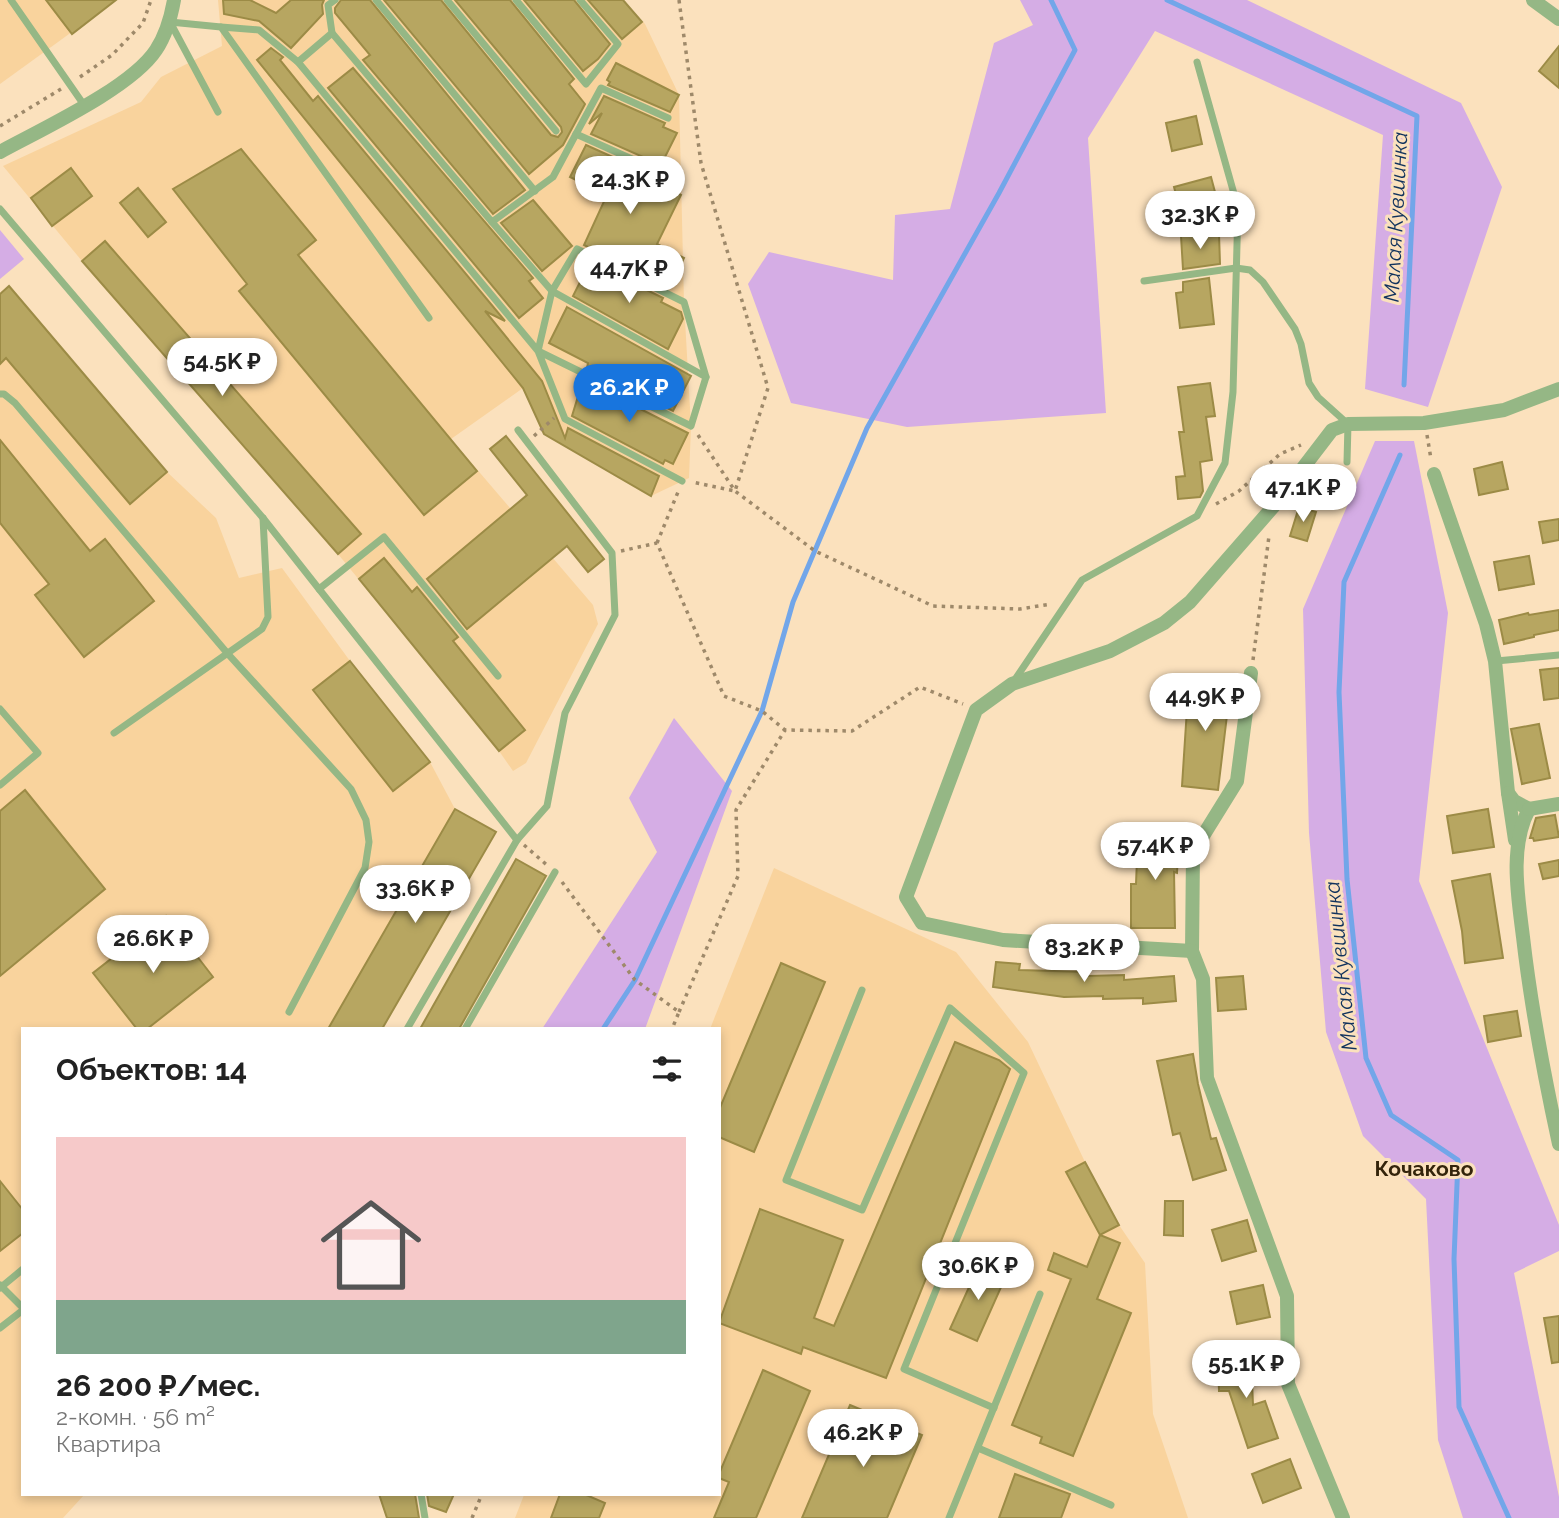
<!DOCTYPE html>
<html lang="ru">
<meta charset="utf-8">
<style>
:root{--surface:#fff;--page:#f6f6f6;--text:#222;--muted:#767676;--accent:#1875de}
body{margin:0;font-family:Raleway,sans-serif;background:var(--page);color:var(--text);height:100vh;display:flex;flex-direction:column;font-size:26px;white-space:nowrap}
*{box-sizing:border-box;margin:0}
p{font-size:23px;color:var(--muted)}
.icon{flex:none;width:38px;height:38px;fill:none;stroke:currentColor;stroke-width:2;stroke-linecap:round;stroke-linejoin:round}
.map{position:relative;flex:1;overflow:hidden}
.drawer{position:absolute;left:21px;top:1027px;width:700px;height:469px;display:flex;flex-direction:column;background:var(--surface);border-radius:0px;box-shadow:0 4px 10px #0003}
.drawer>*{flex:none}
.price{position:absolute;translate:-50% -60px;padding:0 16px;border-radius:24px;background:#fff;color:#222;font-size:23px;line-height:46px;filter:drop-shadow(0 2px 4px #0008)}
.price::after{content:'';position:absolute;left:50%;top:42px;width:21px;height:16px;margin-left:-10px;background:inherit;clip-path:polygon(0 0,100% 0,50% 100%)}
.price.current{background:var(--accent);color:#fff}
ul{padding:0;list-style:none}
li{display:grid;align-content:center;gap:14px;height:371px;padding:0 35px}
li span{display:grid;place-items:center;height:217px;border-radius:0px;color:#555}
li>.icon{margin-inline-start:auto}
span .icon{width:126px;height:126px;fill:#fffc;stroke-width:1}
li b{font-size:30px}
h2{display:flex;justify-content:space-between;align-items:center;height:84px;padding:0 35px;font-size:30px}
.map>svg:first-child{display:block}
</style>
<div class="map">
<svg width="1559" height="1518" viewBox="0 0 1559 1518">
<rect width="100%" height="100%" fill="#fbe1bd"/>
<g fill="#f9d39d">
<path d="M0,0H116L0,84Z"/>
<path d="M218,0H623L645,24L679,95L684,302L691,426L689,478L651,496L544,434L523,388L451,439L593,605L598,624L526,763L513,771L499,751L338,554L82,261L3,166L141,102L161,77L222,46Z"/>
<path d="M9,286L167,472L216,518L239,578L282,568L350,661L430,762L455,809L496,832L382,1029H23V1494L84,1495L63,1518H0V294Z"/>
<path d="M774,868L956,952L1028,1042L1085,1162L1119,1225L1145,1263L1153,1414L1188,1518H515L524,1495L719,1494V1029H710Z"/>
</g>
<g fill="#d5ade5">
<path d="M1020,0H1247L1461,103L1502,187L1428,407L1365,389L1383,135L1155,31L1088,138L1106,413L907,427L791,403L748,284L769,252L893,280L895,215L950,209L994,43L1033,25Z"/>
<path d="M0,230L24,259L0,279Z"/>
<path d="M1375,441H1414L1448,613L1419,881L1559,1225V1251L1514,1273L1559,1497V1518H1463L1438,1440L1426,1199L1363,1136L1326,1032L1309,833L1303,609Z"/>
<path d="M674,718L732,791L645,1029H542L657,852L629,798Z"/>
</g>
<g fill="none" stroke-linecap="round" stroke-linejoin="round">
<g stroke="#72a6e9" stroke-width="5">
<path d="M1167,0L1417,116L1404,385"/>
<path d="M1400,455L1344,582L1339,692L1347,879L1366,1058L1391,1115L1458,1160L1454,1259L1459,1407L1509,1518"/>
<path d="M603,1029L635,980L762,711L793,602L867,428L999,193L1075,50L1051,0"/>
</g>
</g>
<g fill="#b7a661" stroke="#9c8b46" stroke-width="2">
<path d="M46,0H116L72,34Z"/>
<path d="M223,0H250L276,13L291,0H324L322,5L323,14L291,48L259,21L224,14Z"/>
<path d="M341,0H370L525,190L493,214L363,60L370,55L335,13V8Z"/>
<path d="M384,0H441L551,135L558,137L562,132L561,127L455,0H510L574,79L569,84L585,104L563,145L529,174Z"/>
<path d="M524,0H574L610,44L598,59L583,71Z"/>
<path d="M588,0H623L642,22L622,39Z"/>
<path d="M1559,46V88L1539,71Z"/>
<path d="M271,48L283,57L280,60L313,101L318,96L505,321L485,311L542,381L565,438L568,428L659,476L651,496L544,434L523,388L257,60Z"/>
<path d="M616,63L679,95L670,112L608,85L610,82L607,80Z"/>
<path d="M353,68L533,278L529,281L543,298L519,318L328,88Z"/>
<path d="M604,96L665,123L663,127L677,133L661,165L591,134L602,113L589,124Z"/>
<path d="M1196,116L1202,144L1172,151L1166,123Z"/>
<path d="M586,145L655,176L653,181L681,195L657,244L684,258L669,288L584,245L607,195L570,177Z"/>
<path d="M241,149L316,240L298,255L477,471L424,515L239,291L247,284L173,189Z"/>
<path d="M71,168L92,196L52,226L31,198Z"/>
<path d="M1211,177L1219,207L1182,217L1174,187Z"/>
<path d="M138,188L166,222L148,237L120,203Z"/>
<path d="M533,200L572,246L542,271L501,223Z"/>
<path d="M1219,234L1220,264L1183,269L1181,236Z"/>
<path d="M105,241L361,534L338,554L82,261Z"/>
<path d="M590,262L663,298L661,302L681,312L683,319L668,349L573,296Z"/>
<path d="M1209,278L1214,324L1180,328L1176,293L1183,292V282Z"/>
<path d="M9,286L167,472L130,504L6,358L0,364V294Z"/>
<path d="M567,307L691,376L673,411L587,368L588,363L549,343Z"/>
<path d="M583,380L688,433L673,464L665,460L663,464L572,416Z"/>
<path d="M1210,383L1215,416L1206,417L1212,460L1200,462L1203,491L1200,497L1178,499L1176,477L1185,476L1179,432H1184L1178,387Z"/>
<path d="M506,436L604,559L588,572L567,546L467,629L427,579L527,495L490,449Z"/>
<path d="M0,440L90,551L105,539L154,601L84,657L35,595L49,584L0,523Z"/>
<path d="M1502,462L1508,489L1479,495L1474,469Z"/>
<path d="M1314,473H1337V494L1314,495Z"/>
<path d="M1299,507L1316,512L1307,541L1290,536Z"/>
<path d="M1559,519V540L1543,543L1539,522Z"/>
<path d="M1529,556L1534,584L1499,590L1494,562Z"/>
<path d="M384,558L412,592L417,587L458,637L453,641L525,730L499,751L359,579Z"/>
<path d="M1559,610V630L1534,635V637L1504,644L1499,620L1528,613L1529,615Z"/>
<path d="M350,661L430,762L393,791L313,690Z"/>
<path d="M1559,668V698L1544,700L1540,670Z"/>
<path d="M1189,678L1231,682L1218,790L1182,786Z"/>
<path d="M1539,724L1550,778L1522,784L1511,729Z"/>
<path d="M25,790L105,889L0,976V811Z"/>
<path d="M455,809L496,832L382,1029H328Z"/>
<path d="M1488,809L1494,847L1453,853L1447,816Z"/>
<path d="M1555,815L1559,837L1534,841L1533,838H1530L1536,818Z"/>
<path d="M1138,833L1179,835L1177,873L1174,872L1175,928H1131V884H1136Z"/>
<path d="M516,859L546,876L459,1029H420Z"/>
<path d="M1559,860V876L1543,879L1539,864Z"/>
<path d="M1490,874L1503,958L1465,963L1462,931L1452,881Z"/>
<path d="M166,916L213,977L147,1029H137L93,973Z"/>
<path d="M996,962L1020,964L1019,970L1087,972V976L1124,975V980L1174,976L1176,1001L1143,1004V998L1103,999V996L1064,997L993,987Z"/>
<path d="M781,963L825,982L754,1152L719,1137V1110Z"/>
<path d="M1243,976L1246,1009L1218,1011L1216,978Z"/>
<path d="M1517,1011L1521,1036L1488,1042L1484,1016Z"/>
<path d="M955,1042L999,1060L1010,1069L886,1378L803,1347L801,1354L719,1323L760,1209L843,1240L814,1318L834,1326Z"/>
<path d="M1193,1054L1198,1084L1211,1139L1216,1138L1226,1170L1193,1180L1180,1133L1173,1135L1157,1061Z"/>
<path d="M1085,1162L1119,1225L1100,1235L1066,1172Z"/>
<path d="M0,1181L23,1210V1233L0,1251Z"/>
<path d="M1165,1201H1183V1236L1164,1235Z"/>
<path d="M1247,1220L1256,1251L1222,1261L1212,1230Z"/>
<path d="M1100,1235L1120,1243L1097,1299L1131,1313L1073,1456L1040,1443L1042,1437L1012,1425L1071,1279L1048,1270L1054,1253L1087,1267Z"/>
<path d="M980,1263L1006,1276L977,1341L950,1329Z"/>
<path d="M1263,1285L1270,1317L1237,1324L1230,1292Z"/>
<path d="M1559,1316V1362L1552,1363L1544,1318Z"/>
<path d="M1251,1357L1253,1405L1265,1401L1278,1438L1248,1448L1229,1391H1219L1218,1358Z"/>
<path d="M763,1370L810,1391L756,1518H714L729,1482L719,1478V1474Z"/>
<path d="M850,1405L922,1435L887,1518H802Z"/>
<path d="M1290,1459L1301,1488L1263,1503L1252,1474Z"/>
<path d="M1015,1474L1070,1494L1061,1518H999Z"/>
<path d="M379,1494H415L419,1518H387Z"/>
<path d="M427,1494H454L446,1512L429,1506Z"/>
<path d="M560,1494H584L605,1503L599,1518H551Z"/>
</g>
<g fill="none" stroke-linecap="round" stroke-linejoin="round">
<g stroke="#9e896a" stroke-width="3.5" stroke-dasharray="3.5 5" stroke-linecap="butt">
<path d="M679,0L701,163L768,388L735,491L692,482"/>
<path d="M80,77L112,55L143,23L151,0"/>
<path d="M0,126L61,89"/>
<path d="M698,435L735,491L815,551L933,606L1020,609L1051,604"/>
<path d="M1427,435L1431,459"/>
<path d="M534,436L554,418"/>
<path d="M1216,504L1239,491L1280,454L1301,445"/>
<path d="M657,543L678,492"/>
<path d="M621,551L657,543L724,696L762,711L785,730"/>
<path d="M1253,660L1269,536"/>
<path d="M524,845L548,866"/>
<path d="M562,882L635,980L679,1012L672,1029"/>
<path d="M679,1012L738,876L736,810L785,730L852,731L920,687L963,704"/>
<path d="M472,1518L482,1494"/>
</g>
<g stroke="#95b785" stroke-width="7">
<path d="M11,0L84,105"/>
<path d="M376,0L535,191"/>
<path d="M447,0L556,131"/>
<path d="M516,0L586,84L618,44L580,0"/>
<path d="M221,27L259,30L298,62L538,351L691,426L706,377L552,291L538,351L565,419L682,481"/>
<path d="M332,33L492,222L553,177L576,134L672,177"/>
<path d="M298,62L332,33L328,5L335,0"/>
<path d="M218,112L170,22L221,27L429,318"/>
<path d="M576,134L601,88L668,118"/>
<path d="M0,209L263,518L517,840"/>
<path d="M492,222L552,291L577,249L684,302L706,377"/>
<path d="M1144,281L1236,268L1250,270L1263,282L1295,329L1301,344L1309,383L1318,397L1348,424L1347,462"/>
<path d="M0,394H4L15,403L228,654L351,789L366,820L369,842L365,868L289,1012"/>
<path d="M319,589L384,537L498,676"/>
<path d="M1496,661L1559,655"/>
<path d="M1014,681L1082,580L1197,516L1225,463L1233,392L1238,208L1197,62"/>
<path d="M0,709L38,753L0,785"/>
<path d="M114,733L262,629L268,617L263,518"/>
<path d="M862,990L786,1180L862,1210L950,1008L1024,1073L904,1369L994,1408"/>
<path d="M407,1029L517,840L547,806L565,713L615,615L612,553L518,430"/>
<path d="M465,1029L555,872"/>
<path d="M0,1285L23,1308"/>
<path d="M0,1288L23,1269"/>
<path d="M0,1328L23,1310"/>
<path d="M978,1448L1111,1505"/>
<path d="M421,1494L425,1518"/>
<path d="M949,1518L1040,1294"/>
</g>
<g stroke="#95b785" stroke-width="14">
<path d="M1533,0L1559,19"/>
<path d="M0,152C42,129 131,88 156,50C166,35 171,17 174,0"/>
<path d="M1434,474L1486,624L1495,661L1508,793L1514,801L1529,809"/>
<path d="M1251,673L1237,781L1193,852L1192,951L1203,979L1207,1078L1287,1296L1288,1384L1343,1518"/>
<path d="M1508,793L1515,840"/>
<path d="M1529,809C1509,847 1518,896 1523,937C1531,1007 1544,1075 1559,1144"/>
<path d="M1529,809L1559,804"/>
<path d="M1192,951L1003,940L922,923L906,897L976,710L1012,684L1110,651L1164,623L1190,602L1273,507L1332,430L1348,424L1424,423L1504,410L1559,389"/>
</g>
</g>
<g text-anchor="middle" stroke-width="6" stroke-linejoin="round" paint-order="stroke">
<g font-size="21" font-style="italic" fill="#10325d" stroke="#fbe1bd">
<text transform="translate(1396 217) rotate(-87)" y="7">Малая Кувшинка</text>
<text transform="translate(1341 966) rotate(-96)" y="7">Малая Кувшинка</text>
</g>
<g font-size="21" font-weight="bold" fill="#34240b" stroke="#fbe1bd">
<text x="1424" y="1176">Кочаково</text>
</g>
</g>
</svg>
<b class="price" style="left:630px;top:216px">24.3K ₽</b>
<b class="price" style="left:1200px;top:251px">32.3K ₽</b>
<b class="price" style="left:629px;top:305px">44.7K ₽</b>
<b class="price" style="left:222px;top:398px">54.5K ₽</b>
<b class="price current" style="left:629px;top:424px">26.2K ₽</b>
<b class="price" style="left:1303px;top:524px">47.1K ₽</b>
<b class="price" style="left:1205px;top:733px">44.9K ₽</b>
<b class="price" style="left:1155px;top:882px">57.4K ₽</b>
<b class="price" style="left:415px;top:925px">33.6K ₽</b>
<b class="price" style="left:153px;top:975px">26.6K ₽</b>
<b class="price" style="left:1084px;top:984px">83.2K ₽</b>
<b class="price" style="left:978px;top:1302px">30.6K ₽</b>
<b class="price" style="left:1246px;top:1400px">55.1K ₽</b>
<b class="price" style="left:863px;top:1469px">46.2K ₽</b>
<section class="drawer">
<h2>Объектов: 14<svg class="icon" aria-label="filters" viewBox="0 0 24 24"><path d="M4 7h16M4 17h16"/><circle cx="9" cy="7" r="2"/><circle cx="15" cy="17" r="2"/></svg></h2>
<ul>
<li><span style="background:linear-gradient(#f6c9c9 75%,#7fa58c 0)"><svg class="icon" aria-label="home" viewBox="0 0 24 24"><path d="M3 11l9-7 9 7M6 9v11h12V9"/></svg></span><div><b>26 200 ₽/мес.</b><p>2-комн. · 56 m²</p><p>Квартира</p></div></li>
</ul>
</section>
</div>
